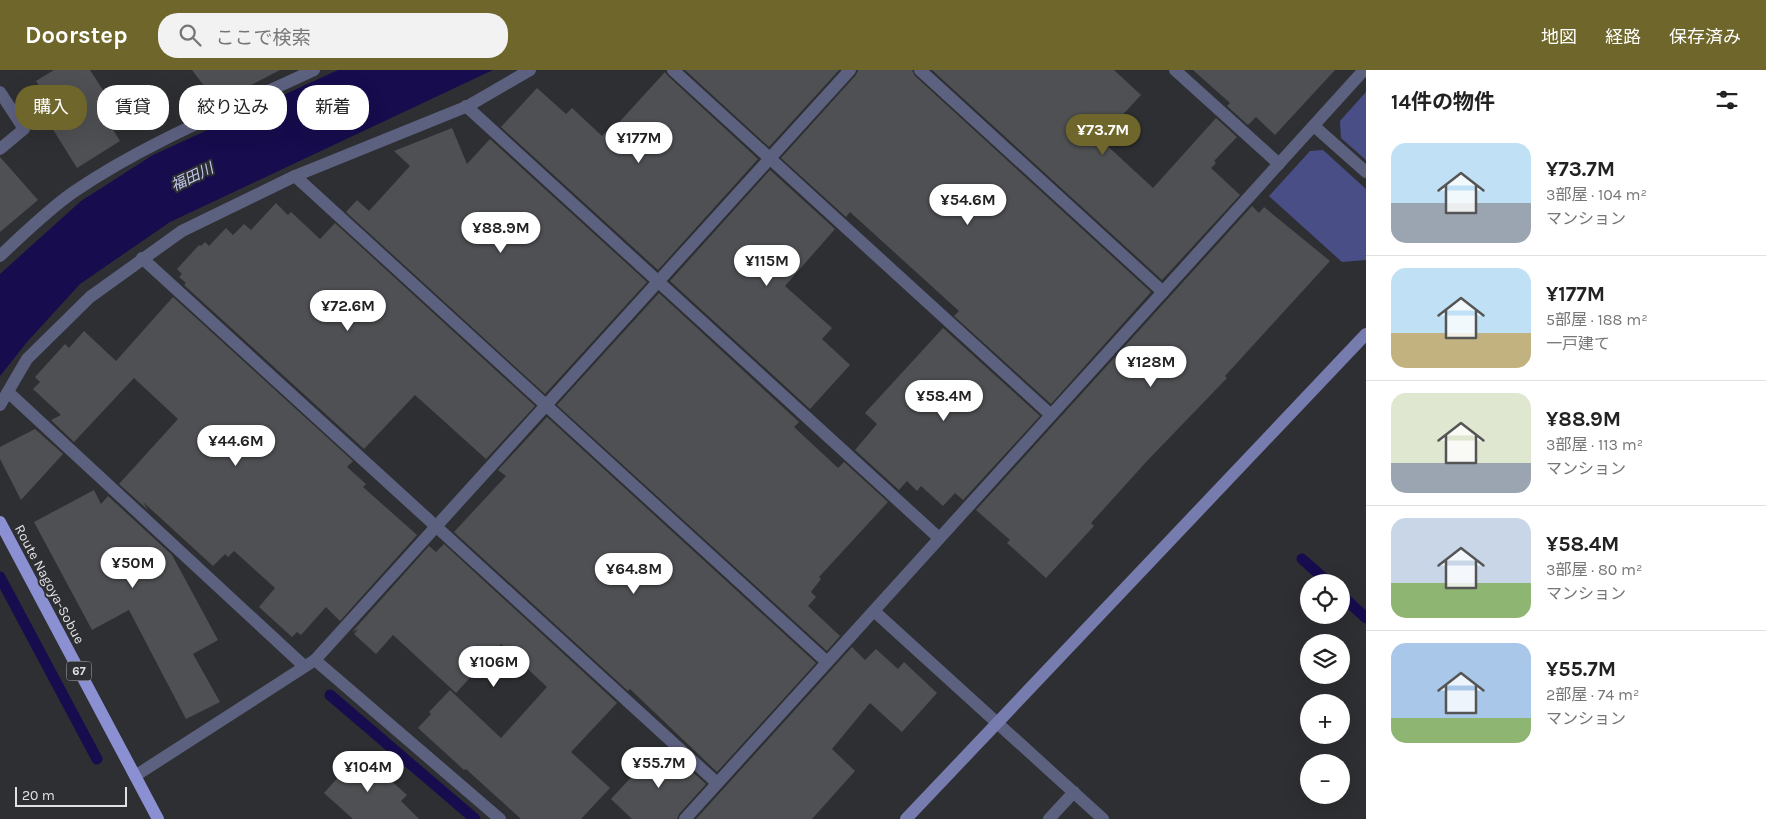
<!DOCTYPE html>
<html lang="ja">
<meta charset="utf-8">
<style>
:root{--surface:#fff;--page:#f2f2f2;--text:#222;--muted:#767676;--line:#e0e0e0;--accent:#6f662b}
body{margin:0;font-family:Karla,"Noto Sans JP",sans-serif;background:var(--page);color:var(--text);height:100vh;display:flex;flex-direction:column;font-size:19px;white-space:nowrap}
*{box-sizing:border-box;margin:0}
p{font-size:16px;color:var(--muted)}
.icon{flex:none;width:28px;height:28px;fill:none;stroke:currentColor;stroke-width:2;stroke-linecap:round;stroke-linejoin:round}
.map{position:relative;flex:1;overflow:hidden}
.panel{display:flex;flex-direction:column;background:var(--surface);width:400px}
.panel>*{flex:none}
.top-card{position:absolute;left:15px;top:15px;width:475px;height:45px;display:flex;gap:10px}
.fabs{position:absolute;left:1300px;top:504px;display:grid;gap:10px}
.fabs a{display:grid;place-items:center;width:50px;height:50px;border-radius:50%;background:var(--surface);box-shadow:0 5px 20px #0002;font-size:25px}
.scale{position:absolute;left:15px;bottom:12px;width:112px;box-sizing:border-box;padding-left:5px;border:2px solid #e1e1e4;border-top:0;font-size:14px;line-height:18px;white-space:nowrap;color:#e1e1e4;-webkit-text-stroke:4px #2e2f32;paint-order:stroke}
.price{position:absolute;translate:-50% -42px;padding:0 11px;border-radius:18px;background:#fff;color:#222;font-size:16px;line-height:32px;filter:drop-shadow(0 1px 2px #0008)}
.price::after{content:'';position:absolute;left:50%;top:30px;width:15px;height:11px;margin-left:-8px;background:inherit;clip-path:polygon(0 0,100% 0,50% 100%)}
.price.current{background:var(--accent);color:#fff}
ul{padding:0;list-style:none}
li{display:flex;align-items:center;gap:15px;height:125px;padding:0 25px}
li+li{border-top:1px solid var(--line)}
li span{display:grid;place-items:center;flex:none;width:140px;height:100px;border-radius:15px;color:#555}
li>.icon{margin-inline-start:auto}
span .icon{width:60px;height:60px;fill:#fffc;stroke-width:1}
li b{font-size:21px}
h2{display:flex;justify-content:space-between;align-items:center;height:60px;padding:0 25px;font-size:21px}
.chip{padding:0 18px;border-radius:20px;background:var(--surface);box-shadow:0 5px 20px #0002;font-size:18px;line-height:45px}
.chip.current{background:var(--accent);color:#fff}
header{display:flex;align-items:center;gap:30px;box-sizing:border-box;height:70px;padding:0 25px;background:var(--accent);color:#fff}
header strong{font-size:24px}
nav{display:flex;gap:28px;margin-inline-start:auto;font-size:18px}
.search{width:350px;height:45px;background:var(--page);display:flex;align-items:center;gap:12px;box-sizing:border-box;padding:0 18px;border-radius:20px;color:var(--muted);font-size:19px}
main{display:flex;flex:1;min-height:0}
.map>svg:first-child{display:block}
</style>
<header>
<strong>Doorstep</strong>
<div class="search"><svg class="icon" aria-label="search" viewBox="0 0 24 24"><circle cx="10" cy="10" r="6"/><path d="M15 15l6 6"/></svg>ここで検索</div>
<nav><a>地図</a><a>経路</a><a>保存済み</a></nav>
</header>
<main>
<div class="map">
<svg width="1366" height="749" viewBox="0 0 1366 749">
<rect width="100%" height="100%" fill="#2e2f32"/>
<g fill="#4a4e87">
<path d="M1366,22V90L1341,68L1340,51Z"/>
<path d="M1323,80L1366,119V190L1342,192L1269,126L1310,81Z"/>
</g>
<path fill="#160c4e" d="M338,0H493L170,152L80,214L27,272L0,306V204L81,131L153,85Z"/>
<g fill="none" stroke-linecap="round" stroke-linejoin="round">
<g stroke="#160c4e" stroke-width="11">
<path d="M1302,489L1328,512"/>
<path d="M0,507L97,689"/>
<path d="M1341,525L1366,548"/>
<path d="M330,625L475,749"/>
</g>
</g>
<g fill="#4f5053">
<path d="M54,0H90L121,48L110,55L120,71L77,98L52,58L62,52L36,11Z"/>
<path d="M192,0H280L217,33Z"/>
<path d="M685,0H839L769,77Z"/>
<path d="M858,0H912L915,6L1151,222L1051,334L954,246L959,241L850,142L846,147L781,88L856,5Z"/>
<path d="M932,0H1114L1141,25L1100,69L1153,118L1216,48L1237,67L1214,91L1216,93L1211,98L1240,125L1162,210Z"/>
<path d="M1193,0H1335L1275,65L1256,47L1248,55L1227,36L1230,33Z"/>
<path d="M665,2L668,6L758,89L658,200L501,57L537,18L566,44L572,38L602,66L610,58L612,60Z"/>
<path d="M452,58L467,94L490,69L647,212L545,324L346,142L357,130L369,141L410,96L394,81Z"/>
<path d="M0,87L38,130L0,162Z"/>
<path d="M770,100L835,159L785,216L832,258L822,269L850,295L810,339L670,211Z"/>
<path d="M276,133L288,145L291,142L320,169L335,153L535,336L486,389L415,325L364,379L184,215L186,213L179,207L182,204L177,199L199,175L201,176L205,172L209,176L226,158L233,165L244,154L251,160Z"/>
<path d="M1252,136L1259,143L1264,137L1330,191L1225,306L1227,308L1147,391L1091,453L1094,456L1046,508L1007,473L1010,470L976,440Z"/>
<path d="M659,223L799,352L794,357L838,398L844,392L888,432L819,507L821,509L811,522L816,527L808,536L840,566L827,581L557,335Z"/>
<path d="M173,227L353,391L347,397L366,414L363,417L417,465L340,551L326,537L301,565L297,562L292,567L259,537L275,518L234,481L228,487L225,484L213,496L143,432L148,440L119,414L178,349L134,308L74,372L51,350L61,345L33,319L40,312L35,307L65,274L69,278L84,261L116,291Z"/>
<path d="M943,258L1040,346L963,430L955,423L943,436L921,416L917,421L907,411L899,420L855,380L877,354L865,343Z"/>
<path d="M547,347L816,593L717,702L630,619L628,621L454,462L506,406L498,400Z"/>
<path d="M35,359L63,384L21,430L0,389V377Z"/>
<path d="M94,420L101,434L108,426L172,485L218,570L193,584L220,632L186,649L129,540L92,560L34,452Z"/>
<path d="M444,474L617,633L571,682L610,718L581,749H521L466,699L464,700L418,658L431,644L429,642L450,620L501,668L547,617L501,574L456,623L393,565L376,584L354,564L358,559L352,562L429,476L436,482Z"/>
<path d="M852,577L865,590L876,579L898,599L904,592L937,623L902,662L870,633L832,679L855,701L812,749H696Z"/>
<path d="M665,677L706,714L679,744L677,749H632L611,729L636,702L640,704Z"/>
<path d="M360,683L407,725L401,731L419,749H353L324,723Z"/>
</g>
<g fill="none" stroke-linecap="round" stroke-linejoin="round">
<g stroke="#5d6180" stroke-width="12">
<path d="M673,0L1051,345"/>
<path d="M920,0L1163,222"/>
<path d="M1175,0L1279,94"/>
<path d="M0,22L24,59L0,79"/>
<path d="M466,36L939,468"/>
<path d="M1314,56L1366,102"/>
<path d="M295,106L827,592"/>
<path d="M0,186C22,165 50,138 75,121C149,71 233,38 314,0"/>
<path d="M142,188L717,713"/>
<path d="M8,322L304,596"/>
<path d="M0,335L27,289L90,227L182,161L295,106L468,36L530,0"/>
<path d="M874,541L1103,749"/>
<path d="M315,590L500,749"/>
<path d="M135,706L315,590L850,0"/>
<path d="M685,749L1364,0"/>
<path d="M1049,749L1074,722"/>
</g>
<path stroke="#777cae" stroke-width="12" d="M906,749L1366,264"/>
<path stroke="#8a90d1" stroke-width="12" d="M0,452L158,749"/>
</g>
<g text-anchor="middle" stroke-width="4" stroke-linejoin="round" paint-order="stroke">
<rect fill="#2e2f32" stroke="#abacaf" stroke-width="1" x="66.5" y="591.5" width="25" height="19" rx="4"/>
<g font-size="12" font-weight="bold" fill="#e1e1e4">
<text x="79" y="605">67</text>
</g>
<g font-size="14" fill="#e1e1e4" stroke="#2e2f32">
<text transform="translate(50 514) rotate(62)" y="5">Route Nagoya-Sobue</text>
</g>
<g font-size="15" font-style="italic" fill="#c3c8f1" stroke="#2e2f32">
<text transform="translate(192 107) rotate(-26)" y="5">福田川</text>
</g>
</g>
</svg>
<div class="fabs">
<a><svg class="icon" aria-label="locate" viewBox="0 0 24 24"><circle cx="12" cy="12" r="6"/><path d="M12 2v4M12 18v4M2 12h4M18 12h4"/></svg></a>
<a><svg class="icon" aria-label="layers" viewBox="0 0 24 24"><path d="M12 4l9 5-9 5-9-5zM3 14l9 5 9-5"/></svg></a>
<a>+</a>
<a>−</a>
</div>
<div class="scale">20 m</div>
<b class="price current" style="left:1103px;top:86px">¥73.7M</b>
<b class="price" style="left:639px;top:94px">¥177M</b>
<b class="price" style="left:968px;top:156px">¥54.6M</b>
<b class="price" style="left:501px;top:184px">¥88.9M</b>
<b class="price" style="left:767px;top:217px">¥115M</b>
<b class="price" style="left:348px;top:262px">¥72.6M</b>
<b class="price" style="left:1151px;top:318px">¥128M</b>
<b class="price" style="left:944px;top:352px">¥58.4M</b>
<b class="price" style="left:236px;top:397px">¥44.6M</b>
<b class="price" style="left:133px;top:519px">¥50M</b>
<b class="price" style="left:634px;top:525px">¥64.8M</b>
<b class="price" style="left:494px;top:618px">¥106M</b>
<b class="price" style="left:659px;top:719px">¥55.7M</b>
<b class="price" style="left:368px;top:723px">¥104M</b>
<div class="top-card">
<a class="chip current">購入</a>
<a class="chip">賃貸</a>
<a class="chip">絞り込み</a>
<a class="chip">新着</a>
</div>
</div>
<section class="panel">
<h2>14件の物件<svg class="icon" aria-label="filters" viewBox="0 0 24 24"><path d="M4 7h16M4 17h16"/><circle cx="9" cy="7" r="2"/><circle cx="15" cy="17" r="2"/></svg></h2>
<ul>
<li><span style="background:linear-gradient(#bfe0f5 60%,#9aa5b1 0)"><svg class="icon" aria-label="home" viewBox="0 0 24 24"><path d="M3 11l9-7 9 7M6 9v11h12V9"/></svg></span><div><b>¥73.7M</b><p>3部屋 · 104 m²</p><p>マンション</p></div></li>
<li><span style="background:linear-gradient(#bfe0f5 65%,#c2b280 0)"><svg class="icon" aria-label="home" viewBox="0 0 24 24"><path d="M3 11l9-7 9 7M6 9v11h12V9"/></svg></span><div><b>¥177M</b><p>5部屋 · 188 m²</p><p>一戸建て</p></div></li>
<li><span style="background:linear-gradient(#dfe7d0 70%,#9aa5b1 0)"><svg class="icon" aria-label="home" viewBox="0 0 24 24"><path d="M3 11l9-7 9 7M6 9v11h12V9"/></svg></span><div><b>¥88.9M</b><p>3部屋 · 113 m²</p><p>マンション</p></div></li>
<li><span style="background:linear-gradient(#c9d6e8 65%,#8fb573 0)"><svg class="icon" aria-label="home" viewBox="0 0 24 24"><path d="M3 11l9-7 9 7M6 9v11h12V9"/></svg></span><div><b>¥58.4M</b><p>3部屋 · 80 m²</p><p>マンション</p></div></li>
<li><span style="background:linear-gradient(#a9c7e8 75%,#8fb573 0)"><svg class="icon" aria-label="home" viewBox="0 0 24 24"><path d="M3 11l9-7 9 7M6 9v11h12V9"/></svg></span><div><b>¥55.7M</b><p>2部屋 · 74 m²</p><p>マンション</p></div></li>
</ul>
</section>
</main>
